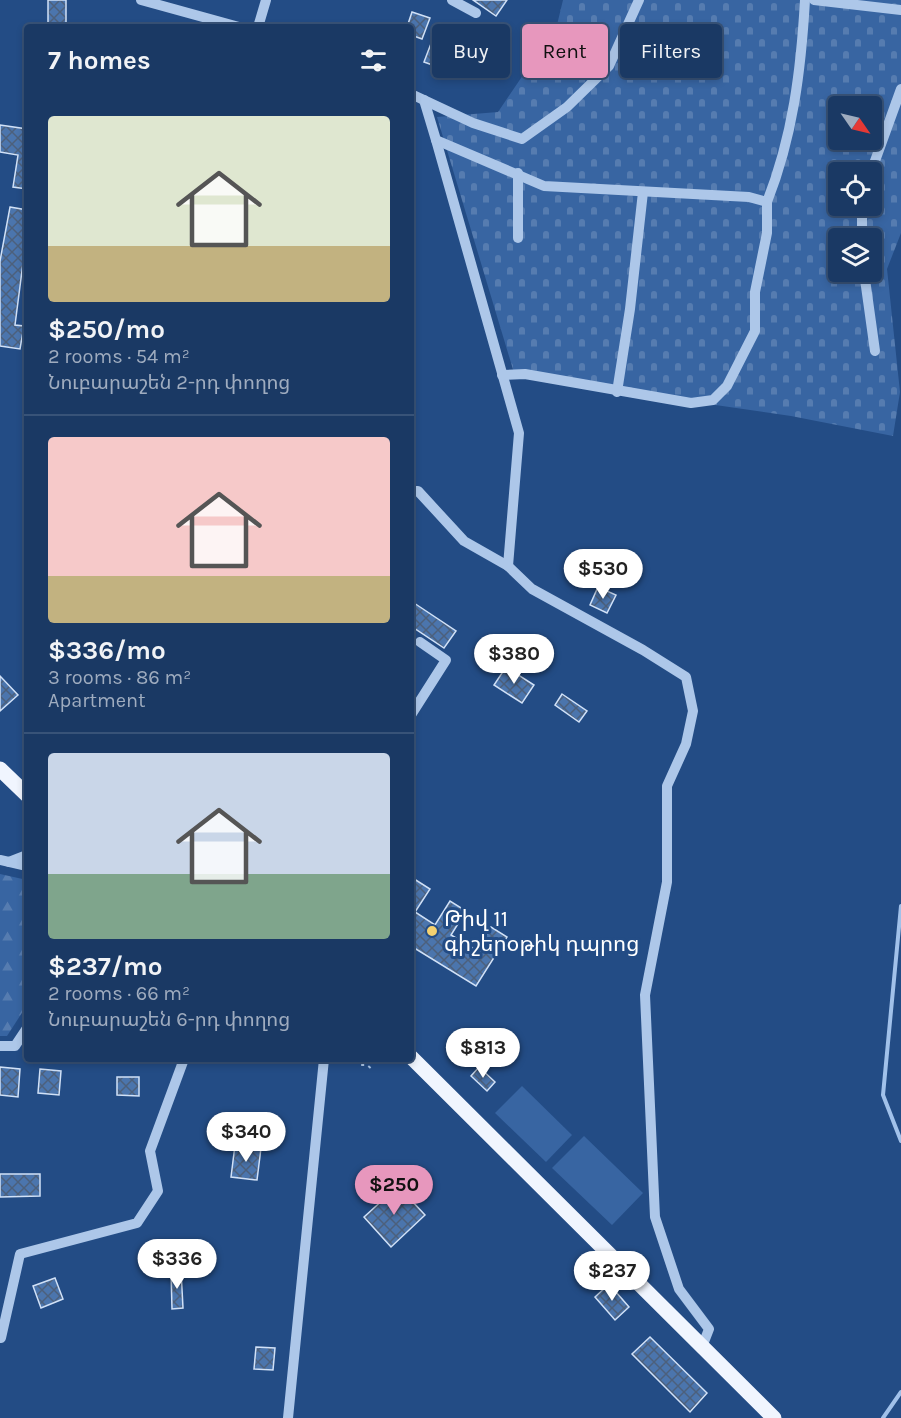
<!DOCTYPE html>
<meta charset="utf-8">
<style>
:root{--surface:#1a3964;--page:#23406a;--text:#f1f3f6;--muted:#9facbf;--line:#385378;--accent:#e797bd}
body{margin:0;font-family:Karla,"Noto Sans Armenian",sans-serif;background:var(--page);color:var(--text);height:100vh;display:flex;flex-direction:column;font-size:22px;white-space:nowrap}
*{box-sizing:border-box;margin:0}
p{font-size:20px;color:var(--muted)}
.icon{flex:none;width:33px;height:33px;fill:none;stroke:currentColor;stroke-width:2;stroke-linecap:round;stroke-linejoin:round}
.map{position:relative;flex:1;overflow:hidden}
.details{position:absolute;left:24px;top:24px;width:390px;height:1038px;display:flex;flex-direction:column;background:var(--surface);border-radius:6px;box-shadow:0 3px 9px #0003,0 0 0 2px var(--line)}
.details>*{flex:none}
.top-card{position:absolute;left:432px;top:24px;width:378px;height:54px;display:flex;gap:12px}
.needle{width:39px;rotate:124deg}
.fabs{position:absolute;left:828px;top:96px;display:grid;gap:12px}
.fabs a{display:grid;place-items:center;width:54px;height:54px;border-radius:6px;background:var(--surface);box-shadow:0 3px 9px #0003,0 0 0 2px var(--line);font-size:30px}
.price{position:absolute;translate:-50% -51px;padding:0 14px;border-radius:21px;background:#fff;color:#222;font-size:20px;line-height:39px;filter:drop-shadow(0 2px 3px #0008)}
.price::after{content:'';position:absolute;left:50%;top:36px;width:18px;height:14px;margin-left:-9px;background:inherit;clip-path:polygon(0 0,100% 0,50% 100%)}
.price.on{background:var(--accent);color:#111}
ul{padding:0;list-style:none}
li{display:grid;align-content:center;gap:12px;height:318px;padding:0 24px}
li+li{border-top:2px solid var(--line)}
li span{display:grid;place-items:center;height:186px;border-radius:6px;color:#555}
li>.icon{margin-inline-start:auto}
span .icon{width:108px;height:108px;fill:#fffc;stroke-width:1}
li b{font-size:26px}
h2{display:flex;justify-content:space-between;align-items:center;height:72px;padding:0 24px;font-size:26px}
.tag{padding:0 21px;border-radius:6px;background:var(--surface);box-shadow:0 3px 9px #0003,0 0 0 2px var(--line);font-size:21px;line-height:54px}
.tag.on{background:var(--accent);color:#111}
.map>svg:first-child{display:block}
</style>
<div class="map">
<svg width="901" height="1418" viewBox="0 0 901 1418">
<defs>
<pattern id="forest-firs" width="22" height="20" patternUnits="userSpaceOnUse" patternTransform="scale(1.5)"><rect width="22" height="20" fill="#3865a2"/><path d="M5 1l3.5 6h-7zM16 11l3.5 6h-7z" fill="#567cb0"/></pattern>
<pattern id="cemetery-stones" width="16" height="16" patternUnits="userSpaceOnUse" patternTransform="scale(1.5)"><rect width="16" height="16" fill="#3865a2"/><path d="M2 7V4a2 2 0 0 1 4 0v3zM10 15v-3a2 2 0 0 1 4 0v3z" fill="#567cb0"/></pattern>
<pattern id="building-cross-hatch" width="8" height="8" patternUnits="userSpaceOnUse" patternTransform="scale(1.5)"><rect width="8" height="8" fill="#4b75ad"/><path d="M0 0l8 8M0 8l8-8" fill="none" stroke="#4c607c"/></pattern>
</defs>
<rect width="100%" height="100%" fill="#234c85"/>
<g fill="#3865a2">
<path d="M522,1086L572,1135L546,1162L495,1113Z"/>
<path d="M584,1136L643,1193L612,1225L552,1168Z"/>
</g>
<path fill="url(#forest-firs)" d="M0,874L27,880V1005L7,1036H0Z"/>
<path fill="url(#cemetery-stones)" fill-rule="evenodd" d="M563,0H901V233L887,269L900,392L893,436L791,416L515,376L437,117L498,112L557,25ZM838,106H872V140H838ZM838,172H872V206H838ZM838,238H872V272H838Z"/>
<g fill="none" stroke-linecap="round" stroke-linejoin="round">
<g stroke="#a1c1ea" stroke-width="4">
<path d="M901,906L883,1095L901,1141"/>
<path d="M883,1418L901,1392"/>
</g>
</g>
<g fill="url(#building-cross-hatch)" stroke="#d1e1f7" stroke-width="1.5">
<rect x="48" y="0" width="18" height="27"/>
<path d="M473,0H507L496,16Z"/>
<path d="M412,12L430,18L422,39L411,35V27H407Z"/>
<path d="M432,41L449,47L441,68L424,62Z"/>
<path d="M470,46L486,53L476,76L460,68Z"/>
<path d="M0,125L27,129V189L13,187L18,155L0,152Z"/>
<path d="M10,207L27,210V232L15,325L24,326L20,349L0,346V261Z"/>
<path d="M598,587L616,595L607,613L590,605Z"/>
<path d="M411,601L456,631L444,648L411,626Z"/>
<path d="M506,667L534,685L522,703L494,685Z"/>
<path d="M0,676L18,695L0,711Z"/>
<path d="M562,694L587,711L579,722L555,705Z"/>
<path d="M411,877L430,889L415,912L435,925L450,901L466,911L451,935L476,950L491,927L507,937L476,986L411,946Z"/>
<path d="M0,1067L20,1069L18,1097L0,1095Z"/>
<path d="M479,1067L495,1082L487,1091L471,1076Z"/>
<path d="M40,1069L61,1071L59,1095L38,1093Z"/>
<path d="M117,1077H139V1096L117,1095Z"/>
<path d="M235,1145L261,1148L257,1180L231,1177Z"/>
<path d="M0,1174H40V1196L0,1197Z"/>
<path d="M398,1186L425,1215L391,1247L364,1217Z"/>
<path d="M181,1270L183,1308L172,1309L171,1271Z"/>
<path d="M55,1278L63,1299L41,1308L33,1286Z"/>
<path d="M609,1284L629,1307L615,1320L595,1297Z"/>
<path d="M650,1337L707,1393L690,1412L632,1354Z"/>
<path d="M256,1347L275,1348L273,1370L254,1369Z"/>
</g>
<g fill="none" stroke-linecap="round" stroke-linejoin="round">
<path stroke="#adc7e9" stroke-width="2" stroke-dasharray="3 4.5" stroke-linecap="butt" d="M358,1059L360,1065H367L373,1070"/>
<g stroke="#adc7e9" stroke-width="10">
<path d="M141,0L239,27"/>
<path d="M452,0L476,13"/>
<path d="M814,0L901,10"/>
<path d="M258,27L266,0"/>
<path d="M411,94L473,123L522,139L567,107L609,66L639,0"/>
<path d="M424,100L436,140L544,186L749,197L767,202C793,136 801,70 805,0"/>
<path d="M436,140L519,433L508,566"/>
<path d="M871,172L901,89"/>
<path d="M518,173V238"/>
<path d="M862,206V238"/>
<path d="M864,272L875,351"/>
<path d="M502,375L525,374L691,403L713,400L727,386L755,331V292L767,233V202"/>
<path d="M617,392L630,309L643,192"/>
<path d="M411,491H418L464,541L508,566L532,589L643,650L686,677L693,711L686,744L667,786V882L645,995L655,1217L679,1289L709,1329L702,1347"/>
<path d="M411,715L446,660L420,642"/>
<path d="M0,860L27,866"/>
<path d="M9,862L27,855"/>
<path d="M0,1046H15L27,1028"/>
<path d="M1,1338L20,1254L137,1223L158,1191L150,1151L184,1059"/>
<path d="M288,1418L324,1059"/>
</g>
<g stroke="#f0f5fe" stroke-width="15">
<path d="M0,769L27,795"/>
<path d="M411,1057L774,1418"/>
</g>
</g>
<circle fill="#f4d170" stroke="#234c85" stroke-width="2" cx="432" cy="931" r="6"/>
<g text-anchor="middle" stroke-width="6" stroke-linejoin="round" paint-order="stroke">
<g font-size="22" fill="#fff" stroke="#234c85" text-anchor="start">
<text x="444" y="926">Թիվ 11<tspan x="444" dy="25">գիշերօթիկ դպրոց</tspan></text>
</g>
</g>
</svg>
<div class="fabs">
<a><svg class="needle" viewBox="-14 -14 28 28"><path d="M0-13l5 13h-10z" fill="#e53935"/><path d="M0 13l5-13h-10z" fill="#9facbf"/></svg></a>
<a><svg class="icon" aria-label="locate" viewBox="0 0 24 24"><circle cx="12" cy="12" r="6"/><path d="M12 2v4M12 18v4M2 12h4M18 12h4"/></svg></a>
<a><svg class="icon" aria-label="layers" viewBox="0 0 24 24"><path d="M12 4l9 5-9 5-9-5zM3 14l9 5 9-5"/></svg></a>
</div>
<b class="price" style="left:603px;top:600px">$530</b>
<b class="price" style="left:514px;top:685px">$380</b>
<b class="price" style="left:483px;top:1079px">$813</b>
<b class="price" style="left:246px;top:1163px">$340</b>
<b class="price on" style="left:394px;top:1216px">$250</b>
<b class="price" style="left:177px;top:1290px">$336</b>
<b class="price" style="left:612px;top:1302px">$237</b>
<div class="top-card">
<a class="tag">Buy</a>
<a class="tag on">Rent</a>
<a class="tag">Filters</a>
</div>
<section class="details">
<h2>7 homes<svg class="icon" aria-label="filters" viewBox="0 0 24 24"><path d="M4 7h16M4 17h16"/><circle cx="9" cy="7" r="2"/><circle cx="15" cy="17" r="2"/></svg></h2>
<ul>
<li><span style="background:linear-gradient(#dfe7d0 70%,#c2b280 0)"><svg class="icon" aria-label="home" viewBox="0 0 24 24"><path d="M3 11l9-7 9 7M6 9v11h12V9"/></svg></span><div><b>$250/mo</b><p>2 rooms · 54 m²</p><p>Նուբարաշեն 2-րդ փողոց</p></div></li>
<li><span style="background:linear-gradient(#f6c9c9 75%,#c2b280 0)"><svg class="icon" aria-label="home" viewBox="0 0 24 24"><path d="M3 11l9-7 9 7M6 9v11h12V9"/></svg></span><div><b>$336/mo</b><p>3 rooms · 86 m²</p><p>Apartment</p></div></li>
<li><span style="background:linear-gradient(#c9d6e8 65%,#7fa58c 0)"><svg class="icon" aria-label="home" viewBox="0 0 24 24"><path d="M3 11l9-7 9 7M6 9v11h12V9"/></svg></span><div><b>$237/mo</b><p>2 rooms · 66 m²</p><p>Նուբարաշեն 6-րդ փողոց</p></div></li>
</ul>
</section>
</div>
